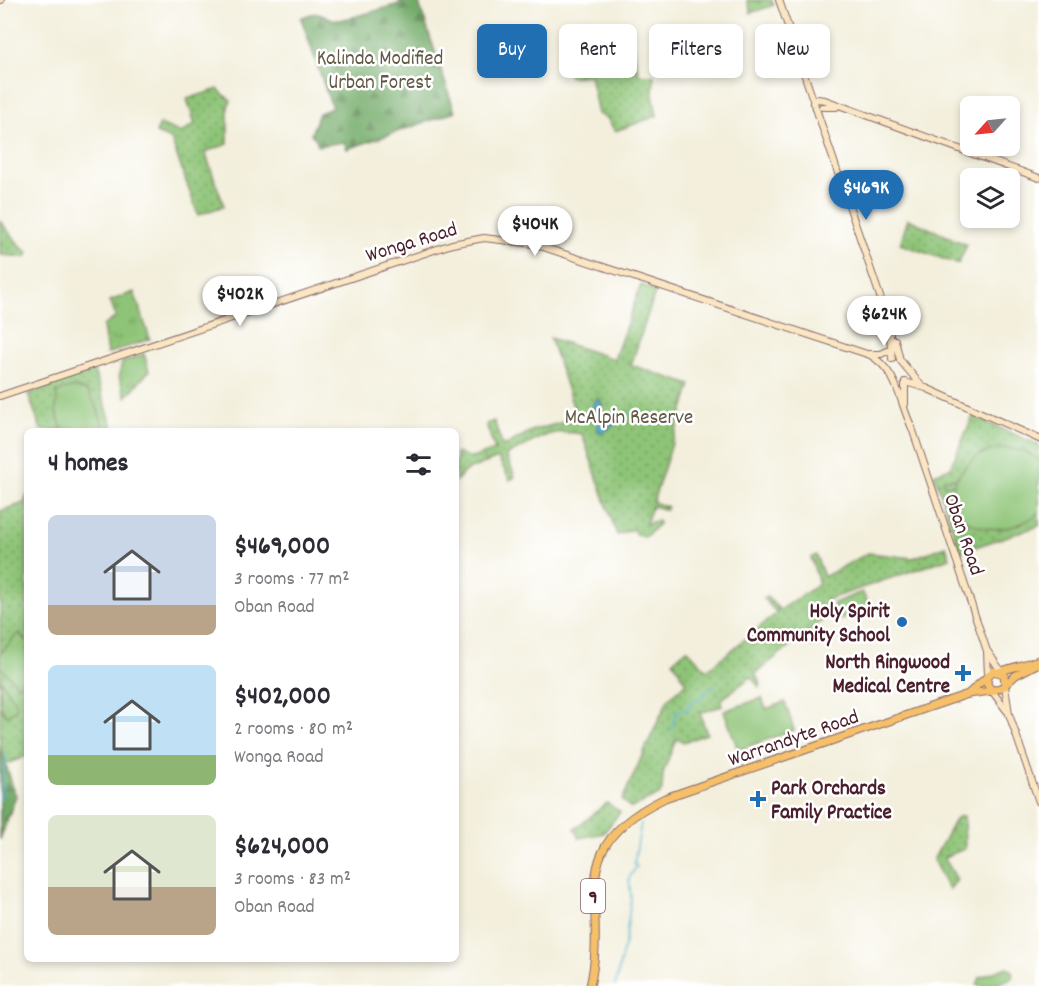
<!DOCTYPE html>
<meta charset="utf-8">
<style>
:root{--surface:#fff;--page:#f2f2f3;--text:#2b2b33;--muted:#7c7c81;--accent:#1f6fb2}
body{margin:0;font-family:Dekko,sans-serif;background:var(--page);color:var(--text);height:100vh;display:flex;flex-direction:column;font-size:22px;white-space:nowrap}
*{box-sizing:border-box;margin:0}
p{font-size:20px;color:var(--muted)}
.icon{flex:none;width:33px;height:33px;fill:none;stroke:currentColor;stroke-width:2;stroke-linecap:round;stroke-linejoin:round}
.map{position:relative;flex:1;overflow:hidden}
.panel{position:absolute;left:24px;top:428px;width:435px;height:534px;display:flex;flex-direction:column;background:var(--surface);border-radius:9px;box-shadow:0 3px 9px #0003}
.panel>*{flex:none}
.top-card{position:absolute;left:477px;top:24px;width:471px;height:54px;display:flex;gap:12px}
.needle{width:39px;rotate:243deg}
.fabs{position:absolute;left:960px;top:96px;display:grid;gap:12px}
.fabs a{display:grid;place-items:center;width:60px;height:60px;border-radius:9px;background:var(--surface);box-shadow:0 3px 9px #0003;font-size:30px}
.price{position:absolute;translate:-50% -51px;padding:0 14px;border-radius:21px;background:#fff;color:#222;font-size:20px;line-height:39px;filter:drop-shadow(0 2px 3px #0008)}
.price::after{content:'';position:absolute;left:50%;top:36px;width:18px;height:14px;margin-left:-9px;background:inherit;clip-path:polygon(0 0,100% 0,50% 100%)}
.price.on{background:var(--accent);color:#fff}
ul{padding:0;list-style:none}
li{display:flex;align-items:center;gap:18px;height:150px;padding:0 24px}
li span{display:grid;place-items:center;flex:none;width:168px;height:120px;border-radius:9px;color:#555}
li>.icon{margin-inline-start:auto}
span .icon{width:72px;height:72px;fill:#fffc;stroke-width:1}
li b{font-size:26px}
h2{display:flex;justify-content:space-between;align-items:center;height:72px;padding:0 24px;font-size:26px}
.pill{padding:0 21px;border-radius:9px;background:var(--surface);box-shadow:0 3px 9px #0003;font-size:21px;line-height:54px}
.pill.on{background:var(--accent);color:#fff}
.map>svg:first-child{display:block}
</style>
<div class="map">
<svg width="1039" height="986" viewBox="0 0 1039 986">
<defs>
<pattern id="grass-tufts" width="24" height="20" patternUnits="userSpaceOnUse" patternTransform="scale(1.5)"><rect width="24" height="20" fill="#8ec477"/><path d="M3 7l-1-3M5 7V3M7 7l1-3M15 17l-1-3M17 17v-4M19 17l1-3" fill="none" stroke="#769f62"/></pattern>
<pattern id="forest-firs" width="22" height="20" patternUnits="userSpaceOnUse" patternTransform="scale(1.5)"><rect width="22" height="20" fill="#72aa68"/><path d="M5 1l3.5 6h-7zM16 11l3.5 6h-7z" fill="#608a56"/></pattern>
<pattern id="park-dots" width="8" height="8" patternUnits="userSpaceOnUse" patternTransform="scale(1.5)"><rect width="8" height="8" fill="#8ec477"/><path d="M2 2h.1M6 6h.1" fill="none" stroke="#769f62" stroke-width="1.8" stroke-linecap="round"/></pattern>
<pattern id="water-ripples" width="26" height="14" patternUnits="userSpaceOnUse" patternTransform="scale(1.5)"><rect width="26" height="14" fill="#53b2d2"/><path d="M2 4q2-2 4 0t4 0M15 11q2-2 4 0t4 0" fill="none" stroke="#4790ab"/></pattern>
</defs>
<rect width="100%" height="100%" fill="#fff"/>
<filter id="ink" filterUnits="userSpaceOnUse"><feTurbulence type="fractalNoise" baseFrequency=".0167" numOctaves="2"/><feDisplacementMap in="SourceGraphic" scale="12" xChannelSelector="R" yChannelSelector="G"/><feConvolveMatrix kernelMatrix="1 2 1 2 8 2 1 2 1" color-interpolation-filters="sRGB"/></filter>
<filter id="wash" filterUnits="userSpaceOnUse"><feTurbulence type="fractalNoise" baseFrequency=".008" numOctaves="4" result="noise"/><feDisplacementMap in="SourceGraphic" scale="24" xChannelSelector="R" yChannelSelector="G"/><feGaussianBlur stdDeviation="1.35" result="paint"/><feColorMatrix in="noise" values="0 0 0 0 0 0 0 0 0 0 0 0 0 0 0 0 0 1.4 0 .05"/><feComposite in="paint" operator="in"/></filter>
<g filter="url(#wash)">
<rect width="100%" height="100%" fill="#f3efdc"/>
<g fill="url(#grass-tufts)" stroke="#6c7251" stroke-width="1.5">
<path d="M134,292L150,339L107,354L103,326L116,317L110,301Z"/>
<path d="M144,354L149,371L126,397L119,377L122,362Z"/>
</g>
<g fill="url(#forest-firs)" stroke="#5e644a" stroke-width="1.5">
<path d="M400,0H418L455,112L347,149L344,142L318,146L316,139L311,134L319,113L332,108L301,18C320,8 320,17 337,20C346,21 387,7 399,4Z"/>
<path d="M0,747L16,796L0,840Z"/>
</g>
<g fill="url(#park-dots)" stroke="#6c7251" stroke-width="1.5">
<path d="M747,0H772L774,5L751,13Z"/>
<path d="M632,44L639,74L654,76L653,94L657,116L615,131L607,118L598,114L590,75L570,77L565,64Z"/>
<path d="M218,89L231,101L228,106V144L205,152L224,206L198,215L171,139L156,133L160,124L181,133L195,124L187,99Z"/>
<path d="M908,219L967,245L958,264L900,244Z"/>
<path d="M0,221L21,247L28,252L26,257L0,255Z"/>
<path d="M641,285L656,290L631,365L691,385L653,502L668,507L666,510L652,506L646,524L658,520L659,524L645,537L636,535L633,529L617,535L582,434C540,428 542,441 506,455L515,477L510,480L498,458L465,471L456,481V453L472,458L495,450L486,424L494,421L503,447L531,431L560,423L576,415L550,338L614,359Z"/>
<path d="M94,371L114,430H41L28,394Z"/>
<path d="M973,416L1039,445V526L960,552L934,474L950,468Z"/>
<path d="M27,495V756L6,764L0,747V511L24,503Z"/>
<path d="M946,546L950,558L826,600L830,615L812,628L815,645L811,646L808,631L755,674L761,684L759,687L751,677L721,700L722,706L700,713L707,734L684,742L676,739L663,773L662,790L659,795L631,808L622,800L668,699L686,683L673,661L687,649L707,670L777,613L764,599L767,597L780,610L819,584L811,558L816,555L824,577L868,553L913,558Z"/>
<path d="M607,803L620,812L604,833L579,838L575,829Z"/>
<path d="M964,816L965,849L944,857L957,880L949,890L933,860L956,818Z"/>
</g>
<g fill="#8ec477" stroke="#6c7251" stroke-width="1.5">
<path d="M74,387L87,391L96,405L104,430L62,429L56,412L57,392Z"/>
<path d="M1005,448L1024,451L1039,460V512C1010,540 945,534 954,484L944,485L943,480L954,478L955,482C966,460 981,451 1005,448Z"/>
<path d="M862,592L870,606L868,610L839,620L833,607L834,603Z"/>
<path d="M18,633L27,641V677L19,686L0,667V654Z"/>
<path d="M0,679L16,704V709L6,716L0,706Z"/>
<path d="M762,698L766,709L785,702L794,730L738,750L724,711Z"/>
<path d="M1007,967L1013,971L1012,978L991,986L977,985L980,977Z"/>
</g>
<path fill="url(#water-ripples)" stroke="#4e687e" stroke-width="1.5" d="M598,398L602,404L600,412L603,416L611,414L615,424L602,433L598,431C597,420 593,414 593,404Z"/>
<g fill="none" stroke-linecap="round" stroke-linejoin="round">
<g stroke="#53b2d2" stroke-width="1.5">
<path d="M614,420L623,419L629,413"/>
<path d="M671,730L676,713L688,708L694,699H700L707,690L716,686"/>
<path d="M0,800C5,785 0,769 7,755"/>
<path d="M615,986L626,937L631,898L629,878L637,866L634,864L641,823"/>
</g>
</g>
</g>
<g filter="url(#ink)">
<g fill="none" stroke-linecap="round" stroke-linejoin="round">
<g stroke="#856869" stroke-width="8">
<g id="secondary">
<path d="M0,0H1"/>
<path d="M779,0L889,323L892,359"/>
<path d="M813,103L817,99L825,100L1039,178"/>
<path d="M822,107H836"/>
<path d="M895,340L900,360L920,384"/>
<path d="M870,354H881L892,349"/>
<path d="M905,382V404"/>
<path d="M905,382L926,388L1039,439"/>
<path d="M0,396L452,244L484,238L534,244L870,355C898,371 899,401 912,428"/>
<path d="M911,425L987,651L988,676"/>
<path d="M988,652L1001,671"/>
<path d="M1005,686L1009,714L1039,802"/>
<path d="M992,691L1007,711"/>
</g>
</g>
<g stroke="#856869" stroke-width="9">
<g id="primary">
<path d="M1001,671L1039,660"/>
<path d="M1006,684L1016,675L1039,663"/>
<path d="M968,694L991,673L993,671L1004,674L1005,686L992,691L987,684L988,676"/>
<path d="M590,986C610,902 559,849 665,798L968,694L992,691"/>
</g>
</g>
<use href="#secondary" stroke="#fbe6c4" stroke-width="6"/>
<use href="#primary" stroke="#f6c06b" stroke-width="7"/>
</g>
</g>
<g fill="#1f6fb2" stroke="#fff" stroke-width="2">
<circle cx="902" cy="622" r="6"/>
<path d="M960 664h6v6h6v6h-6v6h-6v-6h-6v-6h6z"/>
<path d="M755 790h6v6h6v6h-6v6h-6v-6h-6v-6h6z"/>
</g>
<g text-anchor="middle" stroke-width="5" stroke-linejoin="round" paint-order="stroke">
<rect fill="#fff" stroke="#80626b" stroke-width="1.5" x="581" y="879" width="24" height="34" rx="4.5"/>
<g font-size="20" font-weight="bold" fill="#4a1f2b">
<text x="593" y="903">9</text>
</g>
<g font-size="21" fill="#625946" stroke="#fff">
<text x="380" y="64">Kalinda Modified<tspan x="380" dy="24">Urban Forest</tspan></text>
<text x="629" y="423">McAlpin Reserve</text>
</g>
<g font-size="21" fill="#4a1f2b" stroke="#fff">
<text transform="translate(411 241) rotate(-17)" y="7">Wonga Road</text>
<text transform="translate(965 534) rotate(71)" y="7">Oban Road</text>
<text transform="translate(793 737) rotate(-19)" y="7">Warrandyte Road</text>
</g>
<g font-size="21" font-weight="bold" fill="#4a1f2b" stroke="#fff" text-anchor="end">
<text x="890" y="617">Holy Spirit<tspan x="890" dy="24">Community School</tspan></text>
<text x="950" y="668">North Ringwood<tspan x="950" dy="24">Medical Centre</tspan></text>
<text x="771" y="794" text-anchor="start">Park Orchards<tspan x="771" dy="24">Family Practice</tspan></text>
</g>
</g>
</svg>
<div class="fabs">
<a><svg class="needle" viewBox="-14 -14 28 28"><path d="M0-13l5 13h-10z" fill="#e53935"/><path d="M0 13l5-13h-10z" fill="#7c7c81"/></svg></a>
<a><svg class="icon" aria-label="layers" viewBox="0 0 24 24"><path d="M12 4l9 5-9 5-9-5zM3 14l9 5 9-5"/></svg></a>
</div>
<b class="price on" style="left:866px;top:221px">$469K</b>
<b class="price" style="left:535px;top:257px">$404K</b>
<b class="price" style="left:240px;top:327px">$402K</b>
<b class="price" style="left:884px;top:347px">$624K</b>
<div class="top-card">
<a class="pill on">Buy</a>
<a class="pill">Rent</a>
<a class="pill">Filters</a>
<a class="pill">New</a>
</div>
<section class="panel">
<h2>4 homes<svg class="icon" aria-label="filters" viewBox="0 0 24 24"><path d="M4 7h16M4 17h16"/><circle cx="9" cy="7" r="2"/><circle cx="15" cy="17" r="2"/></svg></h2>
<ul>
<li><span style="background:linear-gradient(#c9d6e8 75%,#b9a48a 0)"><svg class="icon" aria-label="home" viewBox="0 0 24 24"><path d="M3 11l9-7 9 7M6 9v11h12V9"/></svg></span><div><b>$469,000</b><p>3 rooms · 77 m²</p><p>Oban Road</p></div></li>
<li><span style="background:linear-gradient(#bfe0f5 75%,#8fb573 0)"><svg class="icon" aria-label="home" viewBox="0 0 24 24"><path d="M3 11l9-7 9 7M6 9v11h12V9"/></svg></span><div><b>$402,000</b><p>2 rooms · 80 m²</p><p>Wonga Road</p></div></li>
<li><span style="background:linear-gradient(#dfe7d0 60%,#b9a48a 0)"><svg class="icon" aria-label="home" viewBox="0 0 24 24"><path d="M3 11l9-7 9 7M6 9v11h12V9"/></svg></span><div><b>$624,000</b><p>3 rooms · 83 m²</p><p>Oban Road</p></div></li>
</ul>
</section>
</div>
